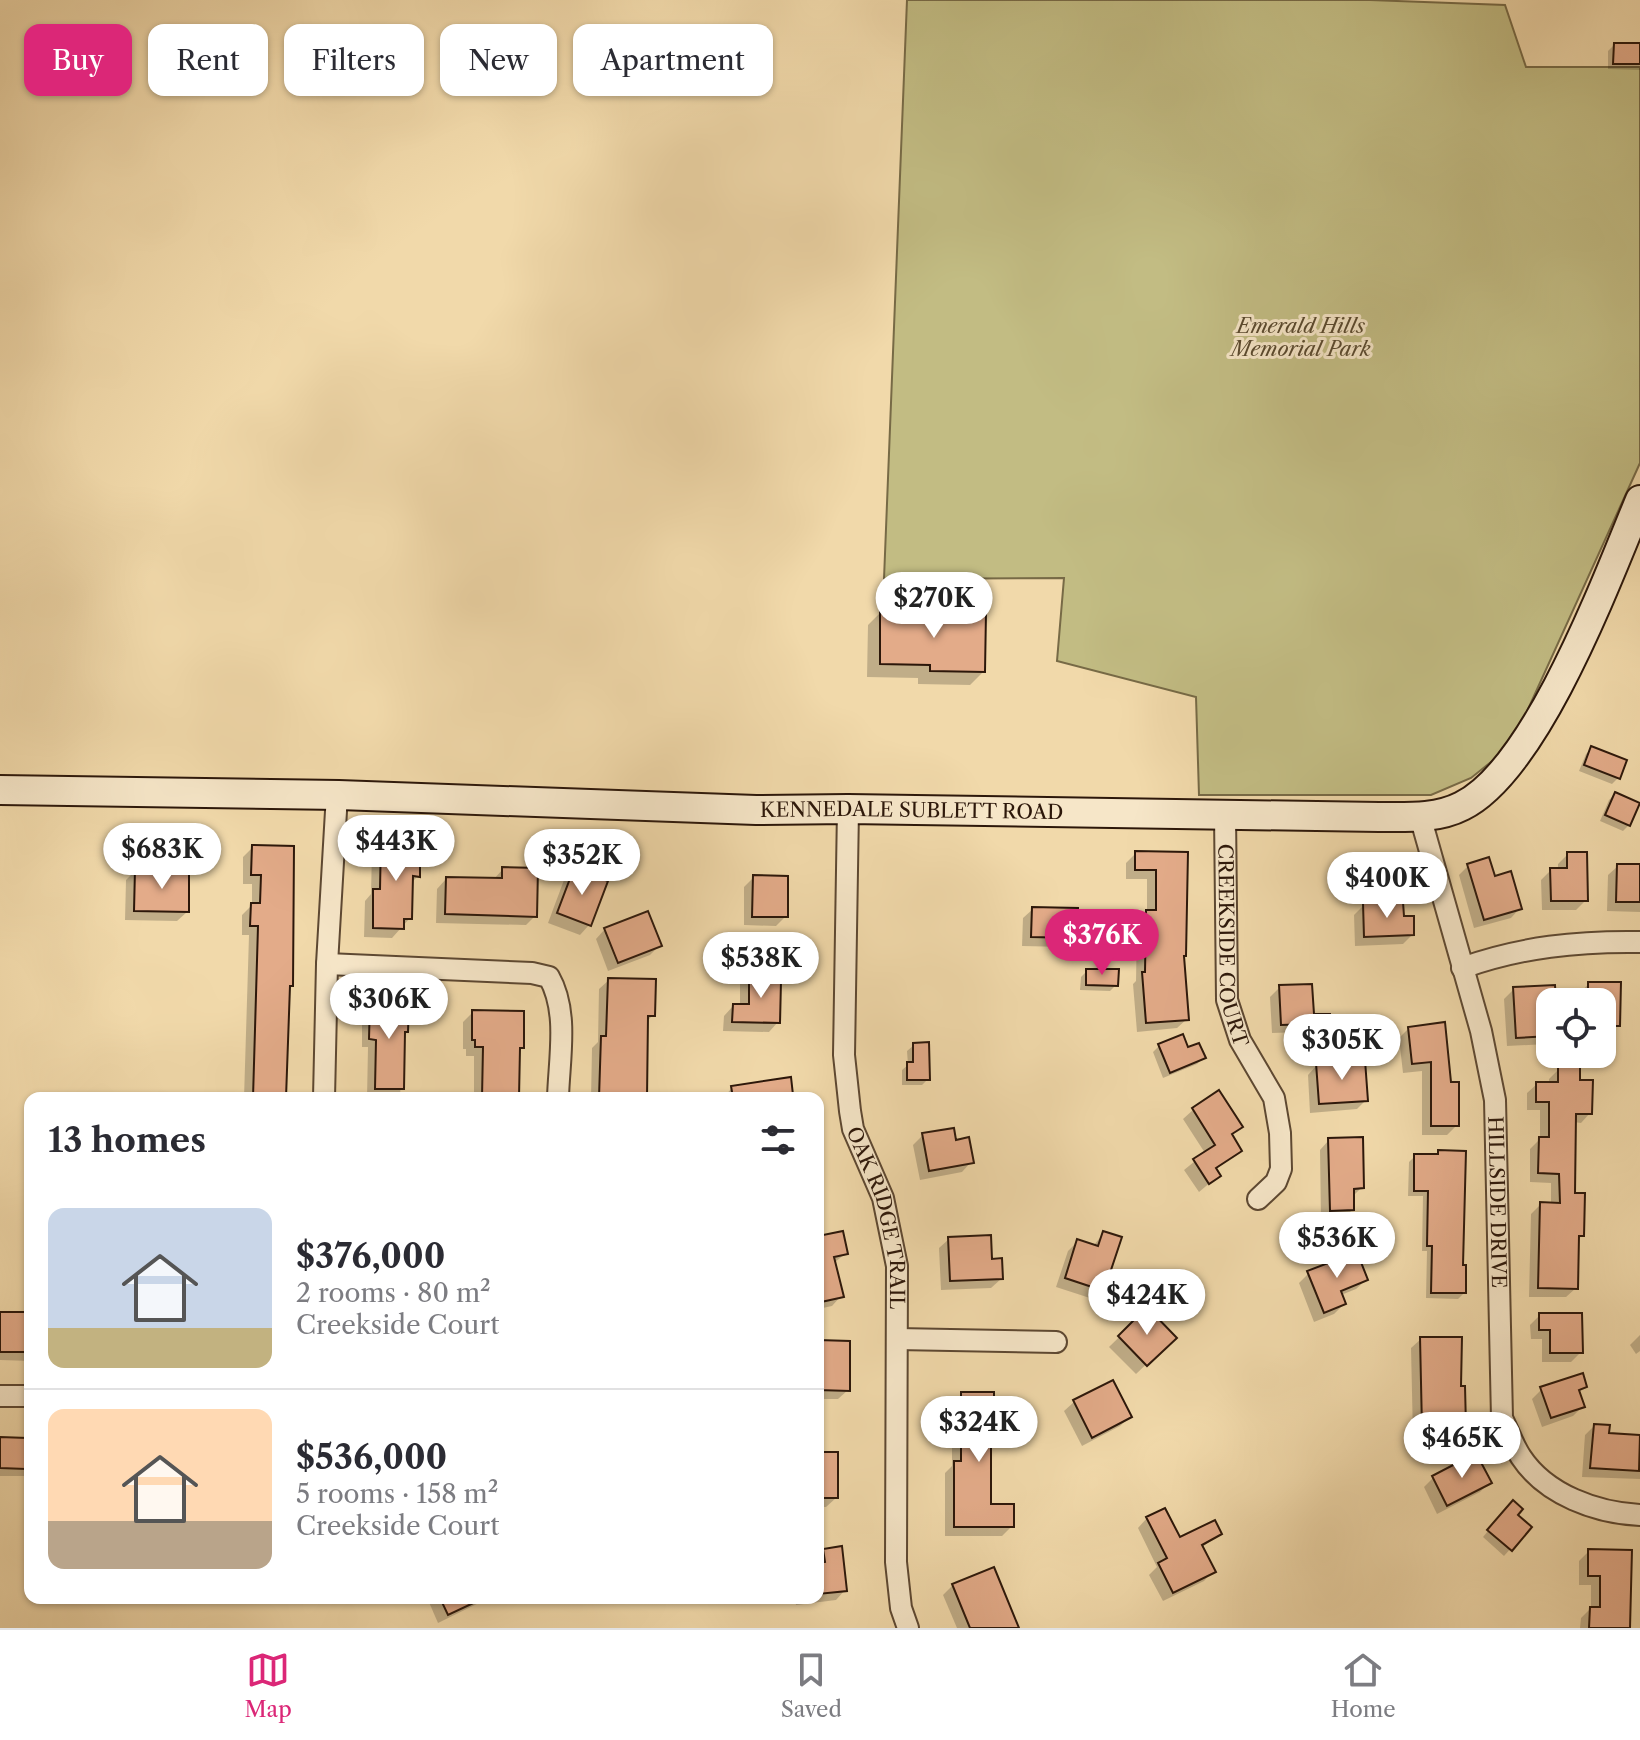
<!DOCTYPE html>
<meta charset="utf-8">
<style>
:root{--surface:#fff;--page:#f2f2f3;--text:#2b2b33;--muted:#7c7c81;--line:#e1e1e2;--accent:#db2777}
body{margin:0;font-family:"Libre Caslon Text",serif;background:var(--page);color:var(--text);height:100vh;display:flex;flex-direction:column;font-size:30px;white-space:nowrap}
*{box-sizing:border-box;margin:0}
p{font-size:26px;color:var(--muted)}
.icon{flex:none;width:44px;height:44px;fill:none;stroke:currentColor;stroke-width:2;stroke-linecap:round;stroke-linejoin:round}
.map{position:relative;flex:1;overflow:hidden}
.side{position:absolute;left:24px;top:1092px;width:800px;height:512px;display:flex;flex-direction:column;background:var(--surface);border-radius:16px;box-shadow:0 2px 6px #0004}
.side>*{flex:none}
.guide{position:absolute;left:24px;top:24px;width:800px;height:72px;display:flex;gap:16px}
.fabs{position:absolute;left:1536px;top:988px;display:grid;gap:16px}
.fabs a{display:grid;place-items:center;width:80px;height:80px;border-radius:16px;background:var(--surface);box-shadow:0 2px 6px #0004;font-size:40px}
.price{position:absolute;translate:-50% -68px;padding:0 18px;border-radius:28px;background:#fff;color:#222;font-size:26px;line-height:52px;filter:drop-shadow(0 2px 4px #0008)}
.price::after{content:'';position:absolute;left:50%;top:48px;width:24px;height:18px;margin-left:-12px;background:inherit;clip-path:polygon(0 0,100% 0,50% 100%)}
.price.on{background:var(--accent);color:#fff}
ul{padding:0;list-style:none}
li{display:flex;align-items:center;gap:24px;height:200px;padding:0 24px}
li+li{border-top:2px solid var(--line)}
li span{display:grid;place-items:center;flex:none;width:224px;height:160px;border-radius:16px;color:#555}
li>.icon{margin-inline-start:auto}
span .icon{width:96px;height:96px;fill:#fffc;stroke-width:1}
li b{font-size:34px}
h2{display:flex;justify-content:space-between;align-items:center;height:96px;padding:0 24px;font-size:34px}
.chip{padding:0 28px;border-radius:16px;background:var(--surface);box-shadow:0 2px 6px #0004;font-size:28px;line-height:72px}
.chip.on{background:var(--accent);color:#fff}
.tabs{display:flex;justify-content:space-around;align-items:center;height:112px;border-top:2px solid var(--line);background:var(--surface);font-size:22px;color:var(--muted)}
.tabs a{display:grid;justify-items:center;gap:4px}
.tabs .on{color:var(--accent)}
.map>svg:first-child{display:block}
</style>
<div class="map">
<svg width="1640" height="1628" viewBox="0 0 1640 1628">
<rect width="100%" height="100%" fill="#f1d9aa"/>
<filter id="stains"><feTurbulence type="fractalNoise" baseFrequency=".0025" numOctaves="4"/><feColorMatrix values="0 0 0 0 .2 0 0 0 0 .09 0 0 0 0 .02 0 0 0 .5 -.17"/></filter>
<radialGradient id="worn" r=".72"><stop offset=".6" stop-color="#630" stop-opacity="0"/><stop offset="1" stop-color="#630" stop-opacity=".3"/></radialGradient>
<path fill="#c2bc83" stroke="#776a46" stroke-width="2" d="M907,0H1370L1505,5L1526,67H1640V463L1524,718L1501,754L1471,778L1431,795H1199L1196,697L1057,661L1064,578L884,579Z"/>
<g fill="#0003">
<path d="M1614,45H1640V70L1608,69V51Z"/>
<path d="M881,612L983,672L970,685L918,684V678L867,677L868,625Z"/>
<path d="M1592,748L1618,778L1612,784L1579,771L1586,754Z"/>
<path d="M1615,794L1629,825L1623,831L1600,821L1609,800Z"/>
<path d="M382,840L408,850L418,876L411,883L410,918L392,938L364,937L365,901L371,894L372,850Z"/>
<path d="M253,847L292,848L291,986L288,988L284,1098H244L249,935H242V915L252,905V884H243V857Z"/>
<path d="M1136,853L1186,854L1182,958L1187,1019L1177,1028L1137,1032L1133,984L1136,981L1137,922L1147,912V879H1126V863Z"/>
<path d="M1568,854L1586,900L1576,910H1542L1541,880L1551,870H1558V864Z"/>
<path d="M1468,866L1493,878L1520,908L1511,918L1474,928L1459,875Z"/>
<path d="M1618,866H1640V912L1607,911L1608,875Z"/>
<path d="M503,869L535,916L526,925L436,923L437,889L446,879L493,880Z"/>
<path d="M574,870L589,925L580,935L548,923L564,880Z"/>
<path d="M135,871L187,912L177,921L125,920L126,880Z"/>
<path d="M754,877L786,916L776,926L744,925V887Z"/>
<path d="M1364,905L1402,918L1412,935L1403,944L1355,946L1354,915Z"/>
<path d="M1033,909L1075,937L1066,947L1022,946L1023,918Z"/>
<path d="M605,929L660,945L650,955L608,971L596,939Z"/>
<path d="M1087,971L1116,985L1110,991L1080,990L1081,977Z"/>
<path d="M750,973L778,1022L769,1032L723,1031L724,1016L733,1006H740V983Z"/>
<path d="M609,980L653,1015L646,1022L644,1098H591L592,1048L598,1042L599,989Z"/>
<path d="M1589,984H1619L1618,1025L1608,1035H1602V1002H1579V993Z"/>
<path d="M1280,987L1329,1032L1319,1041L1302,1042V1032L1272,1033L1270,997Z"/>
<path d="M1514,989L1554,1002H1550V1041L1547,1044L1507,1046L1504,999Z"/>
<path d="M371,1002L406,1032L403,1035L400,1098H367L368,1047H362V1010Z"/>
<path d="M473,1012L522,1047L518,1050L517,1098H474V1056H466V1049H463V1022Z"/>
<path d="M1409,1028L1450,1084L1457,1125L1447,1135H1422V1071L1403,1073L1399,1038Z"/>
<path d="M1182,1036L1187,1050L1203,1058L1197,1064L1163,1078L1153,1052L1159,1046Z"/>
<path d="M914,1045L928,1079L922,1085H902V1070L908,1065L907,1051Z"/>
<path d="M1317,1065L1366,1100L1357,1109L1310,1113L1308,1075Z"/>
<path d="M1559,1069L1578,1082L1590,1113L1581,1123L1574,1122L1573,1195L1582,1235L1577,1241L1576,1288L1566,1297H1529L1531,1214L1541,1204L1551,1205V1183L1530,1182V1149L1540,1139V1110H1527V1093L1537,1084H1549V1079Z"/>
<path d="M789,1079L791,1098H723L732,1088Z"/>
<path d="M1219,1093L1241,1127L1231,1136L1240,1150L1215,1170L1218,1176L1199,1192L1184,1170L1205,1153L1183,1119L1193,1110Z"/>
<path d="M923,1135L954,1142L971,1162L962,1172L920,1180L913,1145Z"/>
<path d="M1329,1140L1362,1187L1352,1197V1210L1343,1219L1321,1220L1320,1150Z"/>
<path d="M1439,1152L1461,1267L1464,1293L1458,1299L1426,1298L1427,1251H1422L1423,1196H1408L1409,1162L1415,1156H1435Z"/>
<path d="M1104,1233L1103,1290L1093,1299L1056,1287L1068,1251L1078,1241L1093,1246Z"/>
<path d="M818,1238L846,1253L834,1263L841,1296L832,1306L818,1309Z"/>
<path d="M949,1239L1001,1279L991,1288L941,1290L939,1248Z"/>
<path d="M1309,1273L1366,1280L1356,1289L1341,1295L1344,1304L1334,1314L1314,1322L1299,1283Z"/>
<path d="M1147,1310L1174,1338L1136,1374L1109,1347Z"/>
<path d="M0,1314L30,1320V1361L0,1360Z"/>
<path d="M1540,1315L1581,1352L1571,1362H1542V1339H1531L1530,1325Z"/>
<path d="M1640,1335V1351L1636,1354L1630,1345Z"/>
<path d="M1421,1339L1459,1388L1464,1427L1455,1436L1413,1437L1411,1348Z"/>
<path d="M818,1342L848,1390L838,1399H818Z"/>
<path d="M1585,1386L1578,1393L1583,1406L1573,1416L1542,1427L1532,1399L1542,1389Z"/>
<path d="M962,1394L992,1416L1008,1436L999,1446H989V1506L1012,1526L1002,1536H945V1473L952,1466V1404Z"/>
<path d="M1074,1402L1130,1417L1120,1426L1082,1446L1064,1411Z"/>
<path d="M1594,1426L1607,1435L1640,1437V1479L1582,1477L1585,1435Z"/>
<path d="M0,1438L30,1439V1476H0Z"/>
<path d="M818,1454L836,1498L826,1507H818Z"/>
<path d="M1433,1478L1489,1483L1480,1492L1437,1514L1424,1487Z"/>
<path d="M1507,1508L1529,1528L1504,1556L1483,1537Z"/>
<path d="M1147,1518L1179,1540L1220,1534L1201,1548L1213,1571L1204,1581L1163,1601L1149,1575L1157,1567L1138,1528Z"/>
<path d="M824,1551L845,1590L836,1600L796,1605L795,1598H818V1556Z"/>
<path d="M1589,1551L1628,1628H1580L1581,1618L1591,1608V1585H1579V1561Z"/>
<path d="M953,1585L1014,1628H957L943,1595Z"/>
<path d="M430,1598H489L438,1623L428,1600Z"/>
</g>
<g fill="#e3ab89" stroke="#2c170a" stroke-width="2">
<path d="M1614,43H1640V64H1613Z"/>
<path d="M880,610L986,612L985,672L930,671V665L880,664Z"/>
<path d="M1591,746L1627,760L1620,779L1584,765Z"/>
<path d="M1615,792L1640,803L1630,826L1605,815Z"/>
<path d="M381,838H411L410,848H420V877L413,876L412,919H404V929L373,928V889H380Z"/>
<path d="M252,845L294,846L293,986H290L286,1098H253L258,926H250L251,903H260L261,875H251Z"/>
<path d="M1135,851L1188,852L1186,956H1184L1189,1020L1146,1023L1142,972H1145L1146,910H1156V870H1135Z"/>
<path d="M1567,852H1587L1588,901H1551L1550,868H1567Z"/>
<path d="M1489,857L1495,876L1511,871L1522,909L1484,920L1467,864Z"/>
<path d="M1617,864H1640V902H1616Z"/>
<path d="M502,867L538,868L537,917L445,914L446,877L502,878Z"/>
<path d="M574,868L608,881L591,926L557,913Z"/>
<path d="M135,869L189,870V912L134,911Z"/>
<path d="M753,875L788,876V917H752Z"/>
<path d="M1403,902L1404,916H1414V935L1364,937L1363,903Z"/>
<path d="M1032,907L1078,908L1077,938L1031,937Z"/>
<path d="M648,911L662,946L618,963L604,928Z"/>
<path d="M1086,969H1119L1118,986L1086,985Z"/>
<path d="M749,971L776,972L775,981H781L780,1023L732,1022L733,1004H749Z"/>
<path d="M608,978L656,979L655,1016H648L647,1098H599L601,1036H606Z"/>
<path d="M1588,982H1621L1620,1026H1602V1002H1588Z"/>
<path d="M1312,984L1314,1014H1330L1331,1032L1311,1033V1024L1281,1025L1279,985Z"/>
<path d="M1555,985L1556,1002H1550V1036L1516,1038L1513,987Z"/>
<path d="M370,1000H409L408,1032H405L404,1089H375L376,1040L369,1039Z"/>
<path d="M472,1010L524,1011V1048H520L519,1098H482L483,1047H475V1040H472Z"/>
<path d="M1445,1022L1451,1082H1459V1126H1431V1062L1412,1064L1408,1027Z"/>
<path d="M1183,1034L1188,1047L1199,1043L1206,1058L1170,1073L1158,1044Z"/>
<path d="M929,1042L930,1080H907V1062H913V1043Z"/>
<path d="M1365,1060L1368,1101L1319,1104L1316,1063Z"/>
<path d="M1558,1067H1580V1080H1593L1592,1114H1576L1575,1193H1585L1584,1236H1579L1578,1289L1538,1288L1540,1202L1560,1203L1559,1174L1538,1173L1539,1137H1549V1102H1536V1082H1558Z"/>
<path d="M791,1077L793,1095L786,1096V1098H733L731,1086Z"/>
<path d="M1219,1090L1243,1127L1232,1134L1242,1151L1216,1168L1221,1176L1209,1184L1193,1159L1215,1145L1192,1108Z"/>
<path d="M954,1128L956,1140L969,1137L974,1163L929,1171L922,1133Z"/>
<path d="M1363,1137L1364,1188L1354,1189V1210L1330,1211L1328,1138Z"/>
<path d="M1438,1150L1466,1151L1463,1265H1466V1293H1431L1432,1246H1427L1428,1191H1414V1154H1438Z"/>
<path d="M843,1231L848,1254L834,1257L844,1297L821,1302L818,1291V1236Z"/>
<path d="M1103,1231L1122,1237L1104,1291L1065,1278L1077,1239L1098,1246Z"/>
<path d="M991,1235L992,1259L1002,1258L1003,1279L950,1281L948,1237Z"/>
<path d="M1357,1252L1368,1280L1341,1291L1346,1304L1324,1313L1307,1271Z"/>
<path d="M1147,1307L1177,1338L1147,1366L1118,1336Z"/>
<rect x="0" y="1312" width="28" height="40"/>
<path d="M1539,1313H1582L1583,1353H1550V1330H1539Z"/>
<path d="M1420,1337H1462L1461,1386H1465L1466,1427L1422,1428Z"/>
<path d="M818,1340L850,1341V1391L818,1390Z"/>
<path d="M1583,1373L1587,1387L1579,1390L1585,1407L1551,1418L1540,1387Z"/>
<path d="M1113,1380L1132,1417L1092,1438L1073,1400Z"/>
<path d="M961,1392H994V1414H1010V1437H991V1504H1014V1527H954V1461H961Z"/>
<path d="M1594,1424L1610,1425L1609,1433L1640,1435L1639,1471L1590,1468Z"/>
<path d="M0,1437L27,1438L26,1469L0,1468Z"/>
<rect x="818" y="1452" width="20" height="46"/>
<path d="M1476,1453L1492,1483L1447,1506L1432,1476Z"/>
<path d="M1513,1500L1523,1509L1518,1515L1532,1527L1512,1551L1487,1530Z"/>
<path d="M1165,1508L1180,1537L1215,1520L1222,1534L1202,1545L1216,1572L1173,1593L1158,1563L1167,1558L1146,1517Z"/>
<path d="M842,1546L847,1591L818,1594V1563L825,1562L823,1549Z"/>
<path d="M1588,1549L1632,1550L1630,1628H1589L1590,1607H1600V1576H1588Z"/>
<path d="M994,1567L1019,1628H970L952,1584Z"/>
<path d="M440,1598H484L448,1615Z"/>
</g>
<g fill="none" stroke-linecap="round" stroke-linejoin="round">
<g stroke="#5d4832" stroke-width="24">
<g id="minor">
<path id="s1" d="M848,809L844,1055L850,1111L853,1129L883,1198L897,1266L896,1562L901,1608L908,1628"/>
<path id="s2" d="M1225,814L1227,1000L1240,1040L1274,1098L1280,1133L1281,1169L1276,1182L1258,1199"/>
<path id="s3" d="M1420,816L1481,1031L1495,1100L1502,1418C1508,1430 1513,1445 1521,1457C1546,1495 1597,1513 1640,1515"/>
<path d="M327,964L532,973L549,977C569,1012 559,1059 558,1098"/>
<path d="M1462,968C1521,947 1578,941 1640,942"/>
<path d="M324,1098L327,964L337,794"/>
<path d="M897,1339L1056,1342"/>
<path d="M0,1396H30"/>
</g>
</g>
<g stroke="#2c170a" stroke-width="32">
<g id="secondary">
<path id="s4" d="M0,790L339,795L756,810L848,809L1379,817C1406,817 1437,819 1462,806C1537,769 1608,577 1640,500"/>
</g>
</g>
<use href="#minor" stroke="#f6e6c8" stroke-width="20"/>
<use href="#secondary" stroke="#f6e6c8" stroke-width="28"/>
</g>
<g text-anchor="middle" stroke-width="6" stroke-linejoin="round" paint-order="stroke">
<g font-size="20" font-style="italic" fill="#59492e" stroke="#f6e6c8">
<text x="1301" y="333">Emerald Hills<tspan x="1301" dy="23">Memorial Park</tspan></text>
</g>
<g font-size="20" fill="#2c170a" stroke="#f6e6c8">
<text dy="7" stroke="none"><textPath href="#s4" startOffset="912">KENNEDALE SUBLETT ROAD</textPath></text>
<text dy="7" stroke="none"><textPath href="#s2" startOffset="132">CREEKSIDE COURT</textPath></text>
<text dy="7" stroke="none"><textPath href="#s3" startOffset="396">HILLSIDE DRIVE</textPath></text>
<text dy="7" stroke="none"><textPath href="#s1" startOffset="414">OAK RIDGE TRAIL</textPath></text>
</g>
</g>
<rect width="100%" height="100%" filter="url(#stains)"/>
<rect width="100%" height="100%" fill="url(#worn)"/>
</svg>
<div class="fabs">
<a><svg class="icon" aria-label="locate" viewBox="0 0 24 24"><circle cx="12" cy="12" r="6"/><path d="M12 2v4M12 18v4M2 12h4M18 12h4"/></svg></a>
</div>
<b class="price" style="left:934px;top:640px">$270K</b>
<b class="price" style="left:396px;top:883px">$443K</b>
<b class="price" style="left:162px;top:891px">$683K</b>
<b class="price" style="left:582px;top:897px">$352K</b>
<b class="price" style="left:1387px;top:920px">$400K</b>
<b class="price on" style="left:1102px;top:977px">$376K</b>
<b class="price" style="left:761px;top:1000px">$538K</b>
<b class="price" style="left:389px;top:1041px">$306K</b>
<b class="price" style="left:1342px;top:1082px">$305K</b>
<b class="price" style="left:1337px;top:1280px">$536K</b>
<b class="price" style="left:1147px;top:1337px">$424K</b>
<b class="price" style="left:979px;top:1464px">$324K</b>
<b class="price" style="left:1462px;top:1480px">$465K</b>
<div class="guide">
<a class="chip on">Buy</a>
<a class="chip">Rent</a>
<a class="chip">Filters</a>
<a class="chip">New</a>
<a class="chip">Apartment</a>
</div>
<section class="side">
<h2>13 homes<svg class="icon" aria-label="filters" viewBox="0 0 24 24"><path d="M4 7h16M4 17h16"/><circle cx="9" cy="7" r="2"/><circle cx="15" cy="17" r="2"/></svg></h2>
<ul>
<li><span style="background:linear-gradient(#c9d6e8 75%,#c2b280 0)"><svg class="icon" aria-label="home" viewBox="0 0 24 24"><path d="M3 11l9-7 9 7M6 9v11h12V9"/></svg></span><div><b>$376,000</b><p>2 rooms · 80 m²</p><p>Creekside Court</p></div></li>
<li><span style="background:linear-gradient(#ffd9b3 70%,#b9a48a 0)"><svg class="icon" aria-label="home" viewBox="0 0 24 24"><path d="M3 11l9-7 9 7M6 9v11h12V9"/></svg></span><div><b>$536,000</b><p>5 rooms · 158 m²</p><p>Creekside Court</p></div></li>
</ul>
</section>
</div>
<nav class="tabs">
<a class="on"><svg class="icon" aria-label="map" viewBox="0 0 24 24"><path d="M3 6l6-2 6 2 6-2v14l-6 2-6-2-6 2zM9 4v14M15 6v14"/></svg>Map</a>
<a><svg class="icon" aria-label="saved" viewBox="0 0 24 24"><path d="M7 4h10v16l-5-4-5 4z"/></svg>Saved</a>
<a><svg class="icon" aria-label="home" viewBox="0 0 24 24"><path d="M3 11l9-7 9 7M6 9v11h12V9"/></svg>Home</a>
</nav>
